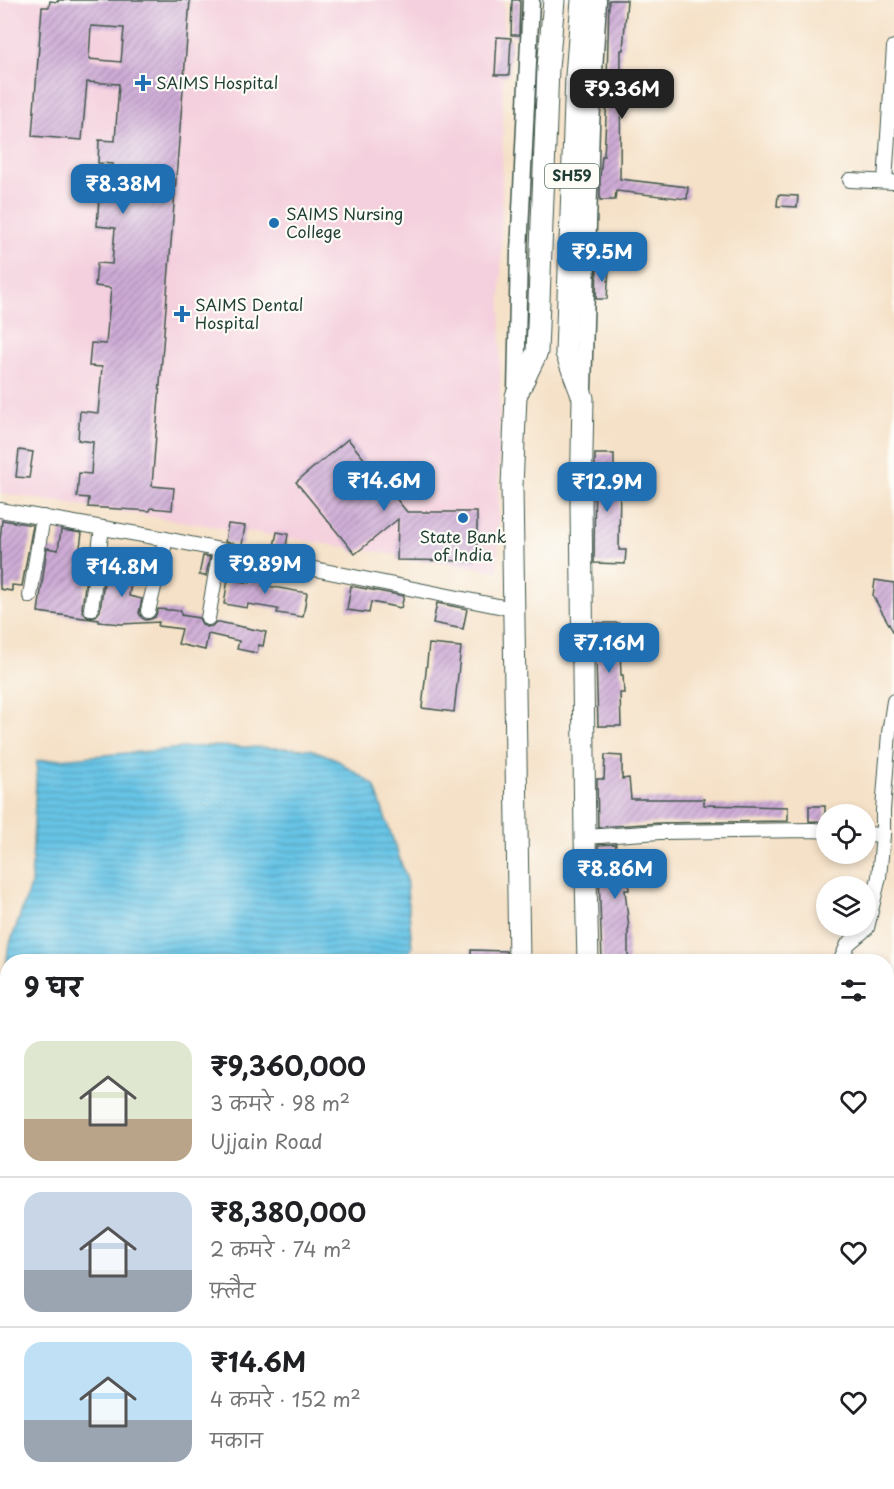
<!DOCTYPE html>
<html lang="hi">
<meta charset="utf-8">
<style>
:root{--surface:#fff;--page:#f6f6f6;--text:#202124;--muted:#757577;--line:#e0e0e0;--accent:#1f6fb2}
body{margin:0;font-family:"Playpen Sans","Playpen Sans Deva",sans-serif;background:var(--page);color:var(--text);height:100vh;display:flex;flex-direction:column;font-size:22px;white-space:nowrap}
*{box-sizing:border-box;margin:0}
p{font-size:20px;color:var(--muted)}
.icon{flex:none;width:33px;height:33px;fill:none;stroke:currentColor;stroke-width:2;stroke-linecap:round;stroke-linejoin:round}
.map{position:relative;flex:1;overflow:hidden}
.sheet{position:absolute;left:0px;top:954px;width:894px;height:536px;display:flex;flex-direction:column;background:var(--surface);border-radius:24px 24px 0 0;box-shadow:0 3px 9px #0003}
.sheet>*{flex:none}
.controls{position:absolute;left:816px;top:804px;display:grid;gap:12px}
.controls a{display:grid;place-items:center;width:60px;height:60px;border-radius:50%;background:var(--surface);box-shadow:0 3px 9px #0003;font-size:30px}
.price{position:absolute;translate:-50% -51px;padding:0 14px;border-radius:12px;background:var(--accent);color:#fff;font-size:20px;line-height:39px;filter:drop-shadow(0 2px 3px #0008)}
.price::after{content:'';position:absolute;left:50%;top:36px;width:18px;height:14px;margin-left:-9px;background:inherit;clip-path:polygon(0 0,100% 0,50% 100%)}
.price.active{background:#222;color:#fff}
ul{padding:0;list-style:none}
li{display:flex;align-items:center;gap:18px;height:150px;padding:0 24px}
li+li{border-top:2px solid var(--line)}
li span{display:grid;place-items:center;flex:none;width:168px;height:120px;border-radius:18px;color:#555}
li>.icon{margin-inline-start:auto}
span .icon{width:72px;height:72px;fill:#fffc;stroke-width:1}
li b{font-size:26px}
h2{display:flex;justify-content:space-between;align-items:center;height:72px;padding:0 24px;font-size:26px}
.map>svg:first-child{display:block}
</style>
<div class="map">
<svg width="894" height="1489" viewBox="0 0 894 1489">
<defs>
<pattern id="water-rules" width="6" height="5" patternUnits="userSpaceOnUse" patternTransform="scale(1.5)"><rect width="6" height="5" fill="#68c4e6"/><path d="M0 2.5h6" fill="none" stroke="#55a0bb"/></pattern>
<pattern id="building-hatch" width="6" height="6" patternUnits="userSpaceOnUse" patternTransform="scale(1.5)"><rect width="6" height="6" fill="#ceabd6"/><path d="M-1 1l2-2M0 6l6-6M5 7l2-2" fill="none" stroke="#a78cae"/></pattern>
</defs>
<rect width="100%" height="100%" fill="#fdfcf7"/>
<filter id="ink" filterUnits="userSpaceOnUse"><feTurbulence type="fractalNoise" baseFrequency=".0167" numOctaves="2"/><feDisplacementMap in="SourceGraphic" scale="12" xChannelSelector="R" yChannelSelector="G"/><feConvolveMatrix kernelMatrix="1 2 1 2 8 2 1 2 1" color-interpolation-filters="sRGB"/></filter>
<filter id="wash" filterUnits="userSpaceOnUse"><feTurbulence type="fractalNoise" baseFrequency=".008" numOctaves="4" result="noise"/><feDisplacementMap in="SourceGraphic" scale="24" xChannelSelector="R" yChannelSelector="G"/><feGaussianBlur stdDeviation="1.35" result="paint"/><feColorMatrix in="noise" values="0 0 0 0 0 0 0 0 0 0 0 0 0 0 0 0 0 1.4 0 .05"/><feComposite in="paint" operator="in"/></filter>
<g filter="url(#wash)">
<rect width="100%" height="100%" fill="#f5e1c7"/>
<path fill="#f4cfdd" d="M0,0H504L498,571L0,493Z"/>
<path fill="url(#water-rules)" stroke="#44808d" stroke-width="1.5" d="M207,746L310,749L334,758L374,785L406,877L412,947L407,961L8,962L7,1020L5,1018L4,995L8,949L31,885L37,761Z"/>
<g id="blocks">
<g fill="url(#building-hatch)" fill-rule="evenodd">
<path d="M58,0H190L152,486L174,488L172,510L151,508L150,511L88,507L89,498L77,497L79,473L91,474L93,442L78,440L80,411L98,413L102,367L89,366L91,343L106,344L111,288L95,286L97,263L112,264L115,228L97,226L99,198L111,199L113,164L98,163L99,140L115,141L119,84L87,82L82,140L32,136L42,7H49L50,1L58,2ZM91,26L124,28L121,62L89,59Z"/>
<path d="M512,0H520L519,35H511Z"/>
<path d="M609,0H627L623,50H621L620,179L688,187L687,199L616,191L615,200H600V177L602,156H604L606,118Z"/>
<path d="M497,37L511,38L509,75H495Z"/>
<path d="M778,195L798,196L797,207L777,206Z"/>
<path d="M597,267L609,268L607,299H596Z"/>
<path d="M348,439L407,512H477V561L397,560L398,519L355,554L296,482Z"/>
<path d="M19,450L33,452L29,478L16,477Z"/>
<path d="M595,454H614V478H620L619,550H626L625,564L594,563Z"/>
<path d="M2,520L33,525L22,586L12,585V591L0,589V540Z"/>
<path d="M228,524L245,526L242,545L225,542Z"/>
<path d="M61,530L82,533L79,554L89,556L82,608L83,613L86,616L90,618L95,617L100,611L107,559H109L110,555L135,559L129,596L142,599L139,613L142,618L146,620L151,619L155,617L158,609L181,611V615L199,618L202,624L206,627L212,626L216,622H219L266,632L263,646L259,645L257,653L237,649L239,641L208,634L205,650L178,644L182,629L158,626L159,622L122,624L99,622V620L38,612L47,548L58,550Z"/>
<path d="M277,532L288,534L285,554L273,551Z"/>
<path d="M203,556L210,557L206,576L199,575Z"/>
<path d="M254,566L265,568L262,585L307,593L303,617L277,613L278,609L248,604L247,608L224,604L228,579L250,583Z"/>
<path d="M875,580L894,583V633L873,596Z"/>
<path d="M351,586L404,596L401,608L371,602L369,613L347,610Z"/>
<path d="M437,603L467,609L463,629L433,623Z"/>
<path d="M595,623H619L621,675H623L624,693H620L621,726H598Z"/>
<path d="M429,644L461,647L454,712L422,708Z"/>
<path d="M605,755L622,756V779L629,778L631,799H704V805L788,807V821L660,823L598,827L597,779H604Z"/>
<path d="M809,806H825V822L809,821Z"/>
<path d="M616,844L615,850H620V851H629V854H642L641,870L629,869V890H625L629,929L628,930V962H602L598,845Z"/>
<path d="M471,950L506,951V962H471Z"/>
</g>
</g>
</g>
<g filter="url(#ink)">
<use href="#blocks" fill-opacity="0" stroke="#3f564a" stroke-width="1.5"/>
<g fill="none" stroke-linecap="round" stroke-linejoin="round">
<g stroke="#3f564a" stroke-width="16">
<g id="minor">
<path d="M850,180L893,182"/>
<path d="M885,181L894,47"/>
<path d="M0,510L166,539L513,609"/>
<path d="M30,596L43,517"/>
<path d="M91,609L102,528"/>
<path d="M148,611L166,539"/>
<path d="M208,618L220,550"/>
<path d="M866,834L883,835"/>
<path d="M585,837L660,832L812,830L826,831"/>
<path d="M840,962L848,944L867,928L879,877L883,835V810L889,733L894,701"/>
<path d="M227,1482V1489"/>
<path d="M476,1489V1485"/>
</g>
</g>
<g stroke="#3f564a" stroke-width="19">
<g id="tertiary">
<path d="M583,389L591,126L598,0"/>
<path d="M516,392L519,252L531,0"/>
<path d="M0,1080L8,1081"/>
<path d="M886,1176L894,1177"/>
</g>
</g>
<g stroke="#3f564a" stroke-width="23">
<g id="primary">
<path d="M582,0L576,76L566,353L583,398L581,505L585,837L588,962"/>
<path d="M519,962L512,486L516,396L537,352L548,68L554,0"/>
<path d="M533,1482V1489"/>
<path d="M598,1482L599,1489"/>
</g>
</g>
<use href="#minor" stroke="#fff" stroke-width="14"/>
<use href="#tertiary" stroke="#fff" stroke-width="16"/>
<use href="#primary" stroke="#fff" stroke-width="21"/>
</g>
</g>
<g fill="#1f6fb2" stroke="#fdfcf7" stroke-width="2">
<path d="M140 74h6v6h6v6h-6v6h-6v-6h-6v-6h6z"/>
<circle cx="274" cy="223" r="6"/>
<path d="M179 305h6v6h6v6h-6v6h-6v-6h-6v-6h6z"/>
<circle cx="463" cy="518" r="6"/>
</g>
<g text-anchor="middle" stroke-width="4.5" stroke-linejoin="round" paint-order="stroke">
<rect fill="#fdfcf7" stroke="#62766e" stroke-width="1.5" x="545" y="164" width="54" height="24" rx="4.5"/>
<g font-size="15" font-weight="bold" fill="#1f3d34">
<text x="572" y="181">SH59</text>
</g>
<g font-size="16" fill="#1f3d34" stroke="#fdfcf7" text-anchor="start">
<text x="156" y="89">SAIMS Hospital</text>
<text x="286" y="220">SAIMS Nursing<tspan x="286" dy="18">College</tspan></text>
<text x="195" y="311">SAIMS Dental<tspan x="195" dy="18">Hospital</tspan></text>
<text x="463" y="543" text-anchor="middle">State Bank<tspan x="463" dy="18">of India</tspan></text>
</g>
</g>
</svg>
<div class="controls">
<a><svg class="icon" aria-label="locate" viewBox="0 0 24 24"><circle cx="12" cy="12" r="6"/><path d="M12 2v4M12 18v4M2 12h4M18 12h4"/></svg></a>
<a><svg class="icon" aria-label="layers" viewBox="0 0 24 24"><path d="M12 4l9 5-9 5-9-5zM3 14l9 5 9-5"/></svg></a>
</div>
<b class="price active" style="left:622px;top:120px">₹9.36M</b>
<b class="price" style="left:123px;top:215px">₹8.38M</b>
<b class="price" style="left:602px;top:283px">₹9.5M</b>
<b class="price" style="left:384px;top:512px">₹14.6M</b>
<b class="price" style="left:607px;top:513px">₹12.9M</b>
<b class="price" style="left:265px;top:595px">₹9.89M</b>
<b class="price" style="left:122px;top:598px">₹14.8M</b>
<b class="price" style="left:609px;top:674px">₹7.16M</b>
<b class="price" style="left:615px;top:900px">₹8.86M</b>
<section class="sheet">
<h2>9 घर<svg class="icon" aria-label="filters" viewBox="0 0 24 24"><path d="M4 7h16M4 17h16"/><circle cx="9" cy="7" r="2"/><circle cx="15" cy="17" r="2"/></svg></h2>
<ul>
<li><span style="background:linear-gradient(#dfe7d0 65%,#b9a48a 0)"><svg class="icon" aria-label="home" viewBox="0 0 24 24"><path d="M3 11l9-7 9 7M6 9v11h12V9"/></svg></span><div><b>₹9,360,000</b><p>3 कमरे · 98 m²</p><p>Ujjain Road</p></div><svg class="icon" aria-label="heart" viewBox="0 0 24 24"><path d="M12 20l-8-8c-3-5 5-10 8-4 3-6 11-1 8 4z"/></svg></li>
<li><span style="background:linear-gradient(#c9d6e8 65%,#9aa5b1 0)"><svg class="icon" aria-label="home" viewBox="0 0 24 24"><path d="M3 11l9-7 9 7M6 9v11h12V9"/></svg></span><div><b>₹8,380,000</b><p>2 कमरे · 74 m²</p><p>फ़्लैट</p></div><svg class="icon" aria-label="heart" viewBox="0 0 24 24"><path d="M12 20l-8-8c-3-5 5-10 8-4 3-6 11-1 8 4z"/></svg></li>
<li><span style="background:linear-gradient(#bfe0f5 65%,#9aa5b1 0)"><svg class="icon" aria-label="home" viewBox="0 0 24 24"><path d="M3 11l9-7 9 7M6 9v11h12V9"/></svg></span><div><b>₹14.6M</b><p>4 कमरे · 152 m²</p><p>मकान</p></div><svg class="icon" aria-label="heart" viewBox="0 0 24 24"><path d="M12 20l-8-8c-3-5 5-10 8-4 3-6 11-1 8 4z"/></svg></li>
</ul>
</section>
</div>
